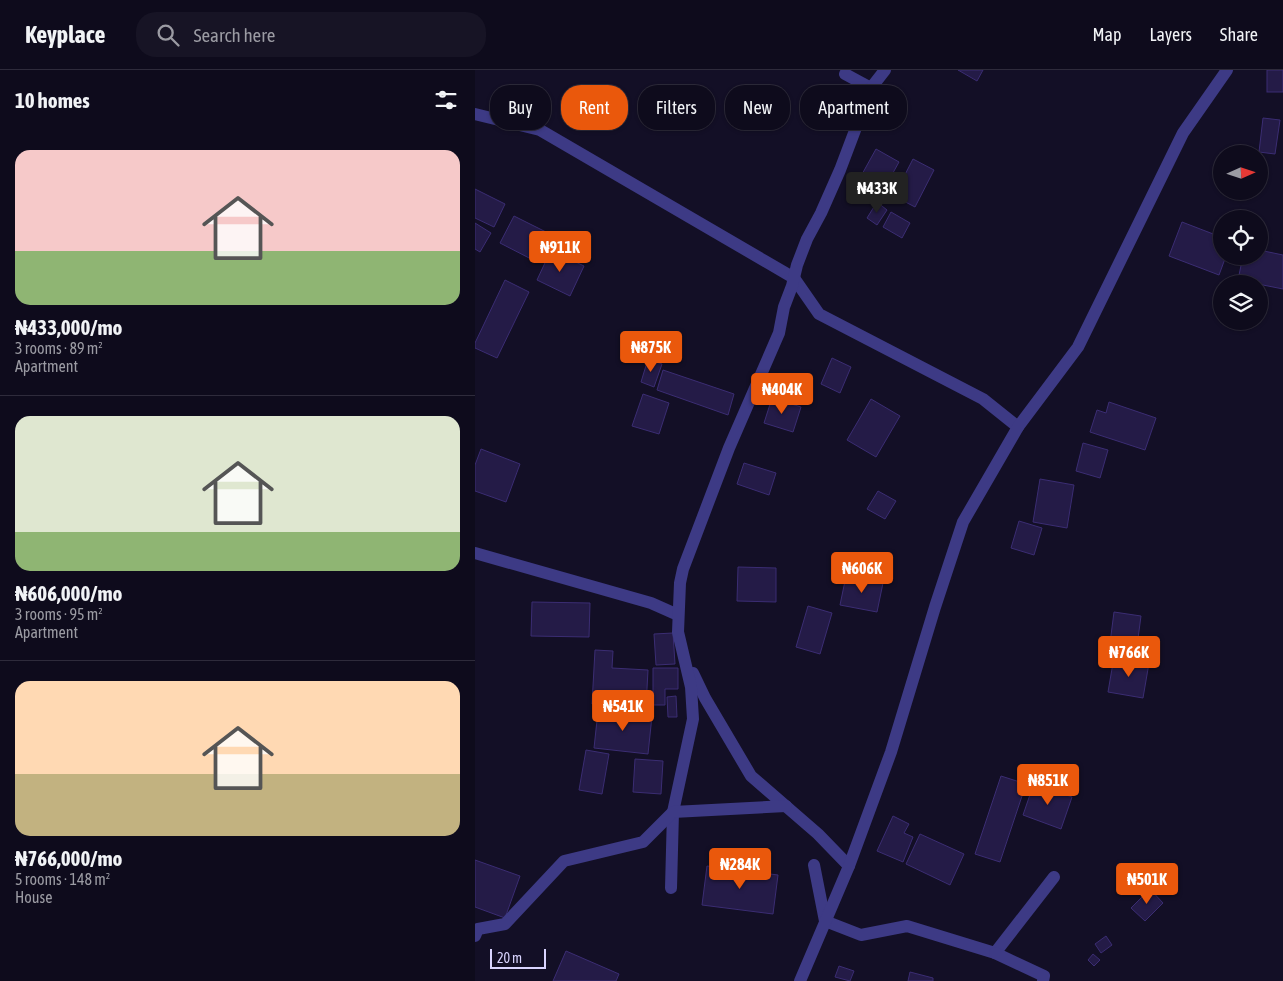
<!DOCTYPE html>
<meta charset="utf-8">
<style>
:root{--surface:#0e0b1c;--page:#171425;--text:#f1f3f6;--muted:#9b9ba3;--line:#2e2b3b;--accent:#ea580c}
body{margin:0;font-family:"Asap Condensed",sans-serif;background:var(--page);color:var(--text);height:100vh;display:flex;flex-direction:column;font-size:19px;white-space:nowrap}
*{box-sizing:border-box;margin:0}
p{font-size:16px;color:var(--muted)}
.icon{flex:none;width:28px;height:28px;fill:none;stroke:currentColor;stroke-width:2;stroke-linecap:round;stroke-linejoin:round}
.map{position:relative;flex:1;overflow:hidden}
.side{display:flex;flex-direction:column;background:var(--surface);width:475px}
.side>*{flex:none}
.hud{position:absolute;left:15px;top:15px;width:475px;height:45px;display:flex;gap:10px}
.needle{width:32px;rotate:87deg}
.buttons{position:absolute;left:738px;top:75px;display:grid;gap:10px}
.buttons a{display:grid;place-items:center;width:55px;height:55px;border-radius:50%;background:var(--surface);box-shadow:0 1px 4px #0004,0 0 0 1px var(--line);font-size:25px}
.scale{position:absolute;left:15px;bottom:12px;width:56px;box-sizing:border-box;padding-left:5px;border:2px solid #d9d4ff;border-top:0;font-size:14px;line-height:18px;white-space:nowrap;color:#d9d4ff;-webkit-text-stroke:4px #130f26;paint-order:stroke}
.price{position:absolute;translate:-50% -42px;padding:0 11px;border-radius:5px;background:var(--accent);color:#fff;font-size:16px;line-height:32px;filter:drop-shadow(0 1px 2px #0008)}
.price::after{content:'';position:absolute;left:50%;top:30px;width:15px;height:11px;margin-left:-8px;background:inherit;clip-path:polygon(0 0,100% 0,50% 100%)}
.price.current{background:#222;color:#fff}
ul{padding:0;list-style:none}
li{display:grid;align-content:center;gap:10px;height:265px;padding:0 15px}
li+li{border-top:1px solid var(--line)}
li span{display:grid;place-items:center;height:155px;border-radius:15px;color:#555}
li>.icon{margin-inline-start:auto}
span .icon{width:90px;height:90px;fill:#fffc;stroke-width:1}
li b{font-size:21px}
h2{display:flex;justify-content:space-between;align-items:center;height:60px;padding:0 15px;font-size:21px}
.chip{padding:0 18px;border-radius:20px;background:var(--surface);box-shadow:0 1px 4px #0004,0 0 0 1px var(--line);font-size:18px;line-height:45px}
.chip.current{background:var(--accent);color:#fff}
header{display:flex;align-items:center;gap:30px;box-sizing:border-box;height:70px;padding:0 25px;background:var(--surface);border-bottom:1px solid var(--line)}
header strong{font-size:24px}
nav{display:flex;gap:28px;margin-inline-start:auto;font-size:18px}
.search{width:350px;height:45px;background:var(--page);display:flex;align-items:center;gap:12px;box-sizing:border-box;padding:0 18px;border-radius:20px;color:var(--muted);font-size:19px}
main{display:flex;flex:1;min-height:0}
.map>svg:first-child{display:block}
</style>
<header>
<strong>Keyplace</strong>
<div class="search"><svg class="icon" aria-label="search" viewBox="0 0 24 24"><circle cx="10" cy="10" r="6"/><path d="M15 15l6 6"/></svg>Search here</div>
<nav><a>Map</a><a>Layers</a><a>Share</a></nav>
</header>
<main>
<section class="side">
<h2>10 homes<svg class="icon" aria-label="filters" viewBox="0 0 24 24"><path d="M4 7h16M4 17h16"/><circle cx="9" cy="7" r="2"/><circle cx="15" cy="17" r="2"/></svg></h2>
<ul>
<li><span style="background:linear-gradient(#f6c9c9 65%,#8fb573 0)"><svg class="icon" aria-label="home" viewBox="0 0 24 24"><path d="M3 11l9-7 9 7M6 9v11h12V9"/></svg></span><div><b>₦433,000/mo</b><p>3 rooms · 89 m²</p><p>Apartment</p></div></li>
<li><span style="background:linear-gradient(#dfe7d0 75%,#8fb573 0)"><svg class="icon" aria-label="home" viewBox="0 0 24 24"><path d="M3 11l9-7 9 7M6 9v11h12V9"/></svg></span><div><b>₦606,000/mo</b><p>3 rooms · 95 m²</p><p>Apartment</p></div></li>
<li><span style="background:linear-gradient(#ffd9b3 60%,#c2b280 0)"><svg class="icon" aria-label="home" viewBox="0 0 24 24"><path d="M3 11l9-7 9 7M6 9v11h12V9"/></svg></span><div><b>₦766,000/mo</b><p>5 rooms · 148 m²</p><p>House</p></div></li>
</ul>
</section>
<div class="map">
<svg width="808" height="911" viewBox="0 0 808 911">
<rect width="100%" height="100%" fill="#130f26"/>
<g fill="#241b47" stroke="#3b2d73">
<path d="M483,0H508L502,11Z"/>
<rect x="792" y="0" width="16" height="22"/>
<path d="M788,48L805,50L800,84L784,82Z"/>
<path d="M401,79L424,92L404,128L381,115Z"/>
<path d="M438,89L459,100L440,137L419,126Z"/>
<path d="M0,119L30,134L19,157L0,148Z"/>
<path d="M402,132L412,140L402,155L392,148Z"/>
<path d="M416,142L435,153L427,168L408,157Z"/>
<path d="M39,146L73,163L60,191L25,173Z"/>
<path d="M707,152L746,167V186H751L744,205L694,186Z"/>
<path d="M0,153L16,163L5,182L0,179Z"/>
<path d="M76,180L109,196L95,226L62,210Z"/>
<path d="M784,180L808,185V219L763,210L768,186H784Z"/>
<path d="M30,210L54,222L22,288L0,278V273Z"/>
<path d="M357,288L376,297L365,323L346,314Z"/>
<path d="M173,289L187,294L179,317L166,312Z"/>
<path d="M188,300L259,324L253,345L182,320Z"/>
<path d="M168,324L194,333L184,364L157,356Z"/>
<path d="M297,328L326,337L318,362L289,353Z"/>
<path d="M396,329L425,346L401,387L372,370Z"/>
<path d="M634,332L681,348L670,380L615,362L622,340L631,343Z"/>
<path d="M608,373L633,380L625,408L601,401Z"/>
<path d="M6,379L45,394L31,432L0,421V395Z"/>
<path d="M269,393L301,403L294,425L262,414Z"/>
<path d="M565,409L599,415L592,458L558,452Z"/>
<path d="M403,421L421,431L410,449L392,439Z"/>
<path d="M544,451L567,458L559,485L536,478Z"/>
<path d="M263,497L301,498V532L262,531Z"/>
<path d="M371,506L408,513L402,542L365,535Z"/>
<path d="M57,532L115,533L114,567L56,566Z"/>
<path d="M333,536L357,543L345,584L321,577Z"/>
<path d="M639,542L666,546L662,576L635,573Z"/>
<path d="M198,563L200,594L181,595L179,564Z"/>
<path d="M120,580L138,581L137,598L173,600L171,637L117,634Z"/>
<path d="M639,587L674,593L668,628L633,622Z"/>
<path d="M178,598H203V619H190V635H178Z"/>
<path d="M201,626L202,647H193L192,627Z"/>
<path d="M123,641L177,646L173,684L119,678Z"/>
<path d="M111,680L134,684L127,724L104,720Z"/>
<path d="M160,689L188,691L186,724L158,722Z"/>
<path d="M526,706L551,714L525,792L500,784Z"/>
<path d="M559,713L597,727L586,759L548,745Z"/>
<path d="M418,746L434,754L429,763L438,767L428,792L402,781Z"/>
<path d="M445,764L489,784L475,815L431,794Z"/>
<path d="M0,790L45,806L30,848L0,837Z"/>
<path d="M232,796L303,805L298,844L227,835Z"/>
<path d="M675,819L688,833L670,851L656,838Z"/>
<path d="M631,866L637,875L626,883L620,874Z"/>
<path d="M91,881L144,904L141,911H78Z"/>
<path d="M618,884L625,890L619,896L613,890Z"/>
<path d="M364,896L379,901L375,911L360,907Z"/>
<path d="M435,902L458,908V911H433Z"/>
</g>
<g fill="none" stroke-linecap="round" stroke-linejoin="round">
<g stroke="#3d3a85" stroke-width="12">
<path d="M370,4L396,18"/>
<path d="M0,44L65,60L319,208L344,244L508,329L543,357"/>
<path d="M0,483L176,533L203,545"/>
<path d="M218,603L230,628L276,706L343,764L374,796"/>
<path d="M339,795L350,851L386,865L432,856L520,883L579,807"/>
<path d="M196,818L198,742L218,649L216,617L203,562L205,513L208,499L254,378L304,263L309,237L317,216L322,195L332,169L346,143L365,100L396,18L410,0"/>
<path d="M0,866L3,859L30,854L89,791L168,772L198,742L311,736"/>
<path d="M520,883L569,906L568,911"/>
<path d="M325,911L374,796L416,682L460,537L488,452L543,357L603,277L708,63L752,0"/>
</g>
</g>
</svg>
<div class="buttons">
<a><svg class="needle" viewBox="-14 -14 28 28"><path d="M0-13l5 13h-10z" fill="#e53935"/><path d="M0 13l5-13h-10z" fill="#9b9ba3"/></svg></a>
<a><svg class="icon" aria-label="locate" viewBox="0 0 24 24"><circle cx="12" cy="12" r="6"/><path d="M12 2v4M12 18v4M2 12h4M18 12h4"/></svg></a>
<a><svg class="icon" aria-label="layers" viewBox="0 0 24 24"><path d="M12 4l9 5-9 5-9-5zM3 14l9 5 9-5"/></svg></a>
</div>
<div class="scale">20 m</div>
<b class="price current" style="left:402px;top:144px">₦433K</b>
<b class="price" style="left:85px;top:203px">₦911K</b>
<b class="price" style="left:176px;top:303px">₦875K</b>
<b class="price" style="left:307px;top:345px">₦404K</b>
<b class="price" style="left:387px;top:524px">₦606K</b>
<b class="price" style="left:654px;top:608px">₦766K</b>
<b class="price" style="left:148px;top:662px">₦541K</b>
<b class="price" style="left:573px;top:736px">₦851K</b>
<b class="price" style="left:265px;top:820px">₦284K</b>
<b class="price" style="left:672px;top:835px">₦501K</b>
<div class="hud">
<a class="chip">Buy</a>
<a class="chip current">Rent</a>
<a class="chip">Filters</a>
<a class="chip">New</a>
<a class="chip">Apartment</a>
</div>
</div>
</main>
